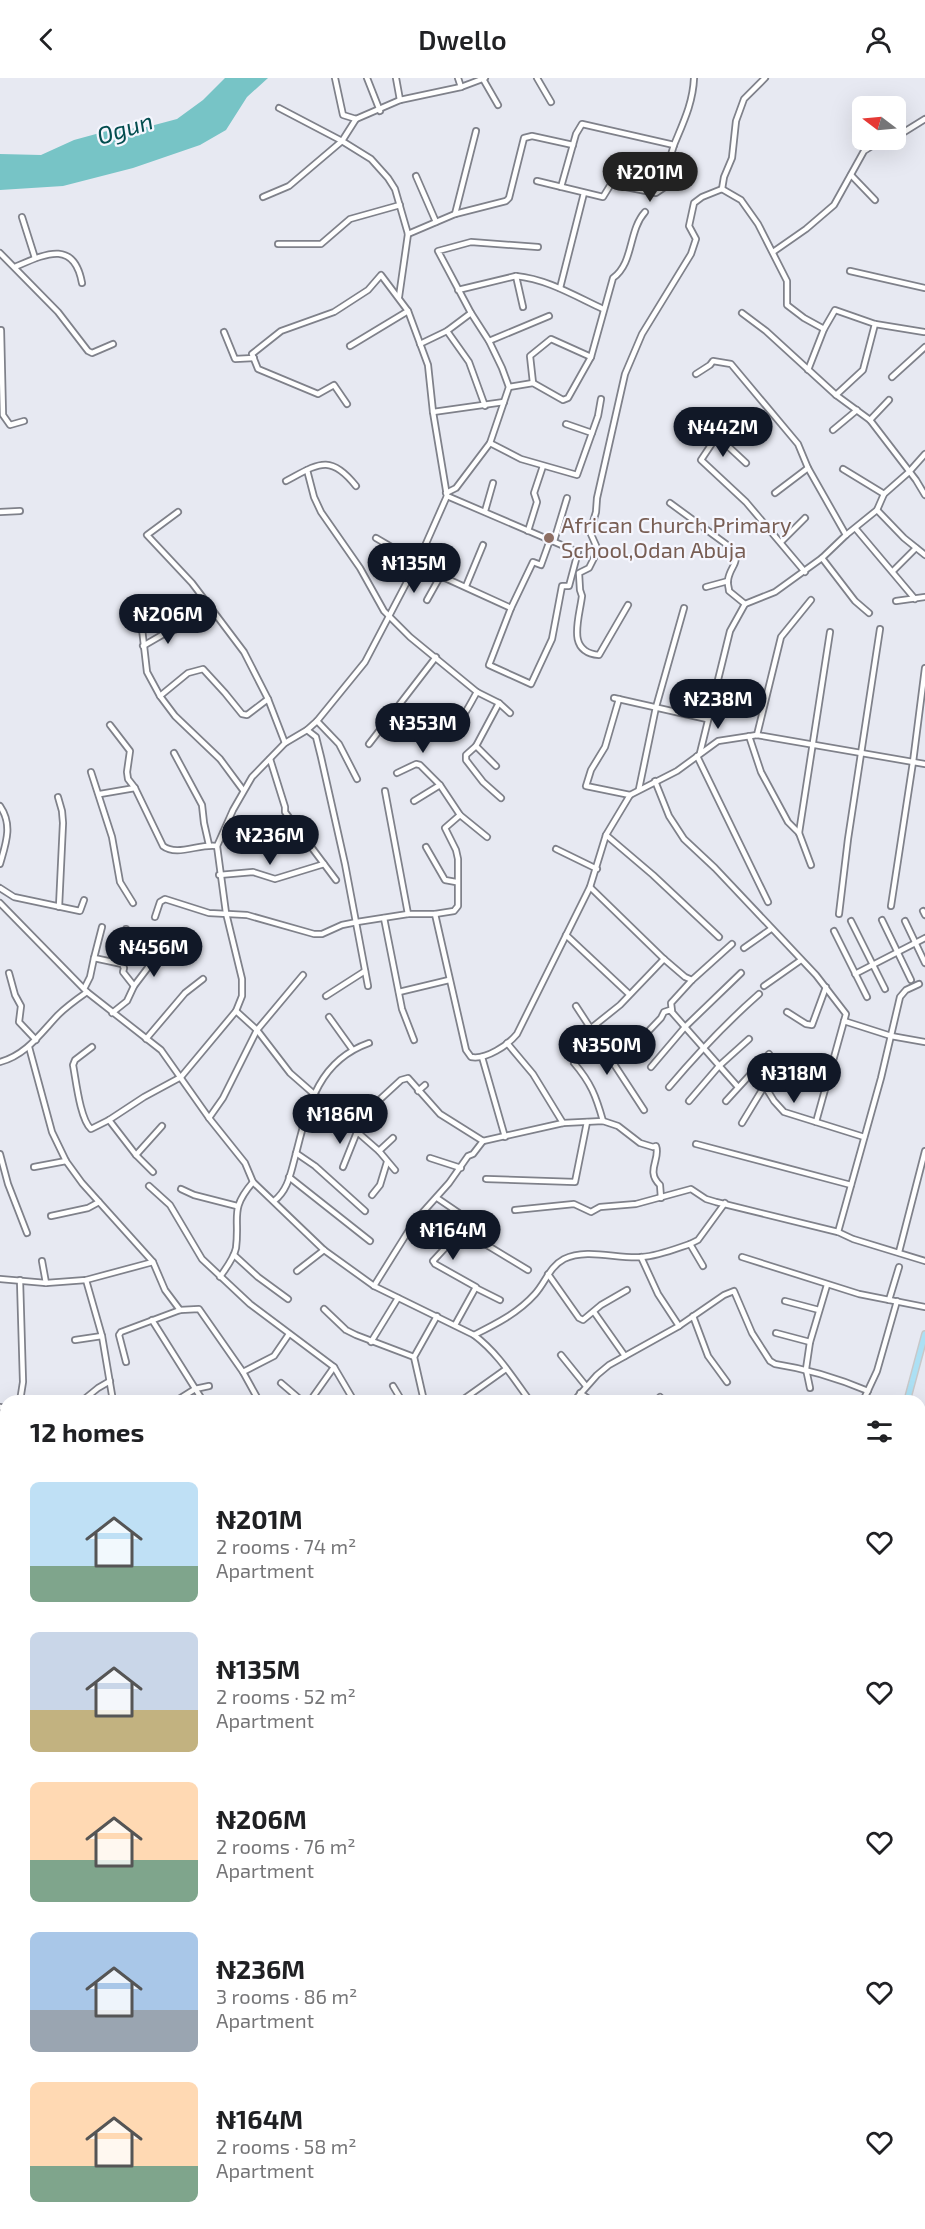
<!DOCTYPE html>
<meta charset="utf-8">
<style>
:root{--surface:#fff;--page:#f2f2f2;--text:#202124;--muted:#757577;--accent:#111827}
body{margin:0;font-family:"Exo 2",sans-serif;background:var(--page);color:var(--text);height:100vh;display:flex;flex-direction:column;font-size:22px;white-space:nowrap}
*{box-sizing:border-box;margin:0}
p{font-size:20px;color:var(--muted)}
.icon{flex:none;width:33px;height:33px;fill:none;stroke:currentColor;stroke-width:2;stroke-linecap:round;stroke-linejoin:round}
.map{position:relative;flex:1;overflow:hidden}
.sheet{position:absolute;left:0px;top:1317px;width:926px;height:834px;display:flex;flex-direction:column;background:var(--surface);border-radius:18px 18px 0 0;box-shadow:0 6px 24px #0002}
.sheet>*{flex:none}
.needle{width:39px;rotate:286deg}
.tools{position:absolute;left:852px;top:18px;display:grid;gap:12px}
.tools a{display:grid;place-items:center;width:54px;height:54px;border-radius:9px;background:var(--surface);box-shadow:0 6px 24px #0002;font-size:30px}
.price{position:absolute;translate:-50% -51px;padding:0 14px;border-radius:21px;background:var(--accent);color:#fff;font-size:20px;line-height:39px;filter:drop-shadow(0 2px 3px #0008)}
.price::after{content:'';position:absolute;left:50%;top:36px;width:18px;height:14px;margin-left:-9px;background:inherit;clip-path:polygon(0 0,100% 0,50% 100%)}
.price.selected{background:#222;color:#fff}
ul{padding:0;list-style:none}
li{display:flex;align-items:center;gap:18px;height:150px;padding:0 30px}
li span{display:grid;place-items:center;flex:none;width:168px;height:120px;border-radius:9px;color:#555}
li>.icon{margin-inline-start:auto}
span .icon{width:72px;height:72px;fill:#fffc;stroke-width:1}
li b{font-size:26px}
h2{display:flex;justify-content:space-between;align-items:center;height:72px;padding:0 30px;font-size:26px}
header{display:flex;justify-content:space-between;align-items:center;height:78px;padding:0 30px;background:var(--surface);font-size:27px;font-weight:600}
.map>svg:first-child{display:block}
</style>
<header><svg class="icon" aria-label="back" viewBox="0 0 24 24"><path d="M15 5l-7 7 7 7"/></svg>Dwello<svg class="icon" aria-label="person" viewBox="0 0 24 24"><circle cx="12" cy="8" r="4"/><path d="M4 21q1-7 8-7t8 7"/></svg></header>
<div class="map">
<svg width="925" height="2151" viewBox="0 0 925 2151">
<rect width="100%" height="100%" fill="#e7e9f2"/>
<path fill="#77c4c6" d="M225,0H268L247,19L226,52L200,67L133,90L63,108L0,112V76L41,77L74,62L107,53L147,49L177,41L203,22Z"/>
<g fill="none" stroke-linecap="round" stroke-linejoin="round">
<g stroke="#7f818a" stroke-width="8">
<g id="minor">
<path d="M335,0L343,37L356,41L400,22L461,9L485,0"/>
<path d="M367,0L380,33"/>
<path d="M396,0L400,22"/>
<path d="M458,0L461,9"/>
<path d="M537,0L551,24"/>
<path d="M483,1L498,27"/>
<path d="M279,30L342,63L371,81L388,100L395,111L408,156L399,219"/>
<path d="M896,59L925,41"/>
<path d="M851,97L875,122"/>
<path d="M416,98L436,144"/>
<path d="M537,103L603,119L611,106L656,115L665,109C667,95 669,81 674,67C683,45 693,25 694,0"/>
<path d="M561,109L576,56L582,46L674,67"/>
<path d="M722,111L741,122L758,146L787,203V227L804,240L824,251"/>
<path d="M722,111L724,99L732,80L736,43L744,21L765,0"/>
<path d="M263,119L289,108L342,63L356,41"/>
<path d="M455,136L476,53"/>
<path d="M22,139L35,180"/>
<path d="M408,156L455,136L506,123L509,120L524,60L532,58L573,67"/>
<path d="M278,166H321L350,141L400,127"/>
<path d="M773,174L806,151L834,127L864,73L875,66L891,62"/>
<path d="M0,175L58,234L88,273L92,275L113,266"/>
<path d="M15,189C45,176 74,161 82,205"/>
<path d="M850,193L925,210"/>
<path d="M516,198L523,229"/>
<path d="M560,210L584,115"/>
<path d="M458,212L516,198C547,201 575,218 603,231"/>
<path d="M742,235L766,253L836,317L870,342L916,402L925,417"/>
<path d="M1,252L3,337L10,347L24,343"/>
<path d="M447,253L469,284L485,328"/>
<path d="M224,254L235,281L254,280"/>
<path d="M489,263L549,238"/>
<path d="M420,266L447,253L471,235"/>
<path d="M350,268L408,233"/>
<path d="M808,292L824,251L835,232L875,246L924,254"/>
<path d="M696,296L710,287L713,283L731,286L798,366L808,390L846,457"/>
<path d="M892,299L925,269"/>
<path d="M533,305L530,278L551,261L591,279"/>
<path d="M509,309L533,305L563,322L568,320L591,279L613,200C634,185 628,153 645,134"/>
<path d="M836,317L863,292L875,246"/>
<path d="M433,334L504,324"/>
<path d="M870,342L889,322"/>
<path d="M566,346L592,355"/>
<path d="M833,352L857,332"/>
<path d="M490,365L521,381L577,397L598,338L601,321"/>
<path d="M746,385L717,358L701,382L746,424L805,494"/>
<path d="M843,391L884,416"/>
<path d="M307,392L314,419L321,434L360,490L384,533L410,559L477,614L499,625L510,635"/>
<path d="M286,403C318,386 330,375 356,408"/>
<path d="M446,415L456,410L490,365L509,309L502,290L489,263L471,235L438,173L471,164L538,169"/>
<path d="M775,415L808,390"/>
<path d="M447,418L578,474L569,508H562L552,561L531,606L489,587L511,530L533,484L541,487L550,462"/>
<path d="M670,425L730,469C743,484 730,487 728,502C727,506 729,509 729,513L745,526"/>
<path d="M877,432L904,460L925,477"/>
<path d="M485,433L493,405"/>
<path d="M0,434L20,433"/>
<path d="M178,434L147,457L192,505L244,574L268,621L285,665"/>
<path d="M856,451L915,521"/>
<path d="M528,453L537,424L534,415L543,388"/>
<path d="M376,460L417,484L421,489L511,530"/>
<path d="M554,463L567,420"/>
<path d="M781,464L805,440"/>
<path d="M822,480L855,523L869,535"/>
<path d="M893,493L916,470"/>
<path d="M466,508L483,467"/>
<path d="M706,509L728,503"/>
<path d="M202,520L141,542L147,594L160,618L175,638L220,681L243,712"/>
<path d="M427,522L441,497"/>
<path d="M896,523L925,519"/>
<path d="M628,527L599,577C566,574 579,542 582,518L580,512L579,495L589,490L598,472L590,454L596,434L597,420L625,296L642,256L691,176L696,161L689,148L694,125L702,119L722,111"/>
<path d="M143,568L162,557L184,548"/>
<path d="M160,618L188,595L203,591L225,615L242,636L247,637L268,621"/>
<path d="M614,620L707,641"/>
<path d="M619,621L605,669L591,692L586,708L630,717"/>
<path d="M499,625L476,668L466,677V682L483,704L501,720"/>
<path d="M317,643L339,666L357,701"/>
<path d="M432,646L443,654C459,652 469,627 477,614"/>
<path d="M110,647L130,673L127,694L128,701L135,710L163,768C177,779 200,765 217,768"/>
<path d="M307,652L316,659L321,679L345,786L368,908"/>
<path d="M757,657L781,559L811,522"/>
<path d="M749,658L761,694L788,744L799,755L811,787"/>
<path d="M369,666L436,579"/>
<path d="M476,668L496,688"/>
<path d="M174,675L202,727L204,745L209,767"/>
<path d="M700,675L730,553L745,526L775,514L822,480L846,457L877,432L884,416L909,394L925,376"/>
<path d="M697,678L768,824"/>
<path d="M270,681L285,729V734L336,802"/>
<path d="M91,694L112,759L120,804L133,825"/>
<path d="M397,695L416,686L420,687L440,707L460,737L487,759"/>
<path d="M655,703L669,738L684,761L715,790L816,897L846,936L816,1044"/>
<path d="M639,711L656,629L684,530"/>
<path d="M385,713L408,836"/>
<path d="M100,716L135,710"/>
<path d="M58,719L62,733L63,745L59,829"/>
<path d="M414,723L440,707"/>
<path d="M0,728C13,747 6,765 0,786"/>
<path d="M799,755L830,554"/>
<path d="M606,757L653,797L719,859"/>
<path d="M426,769L445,802L456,804"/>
<path d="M556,771L597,791"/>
<path d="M219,797L253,794L275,801L324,786"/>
<path d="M590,809L664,881L685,899L692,902"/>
<path d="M0,810L14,819L80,833L84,822"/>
<path d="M0,825L87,914L161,972L209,1040L245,1085L253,1104L324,1172L374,1208L474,1257C498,1275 513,1300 530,1323"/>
<path d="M891,828L913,684L925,590"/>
<path d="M923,833L925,837"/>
<path d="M435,836L466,972L471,979C486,982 508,967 517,956L590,809L606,757L630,717L677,693L718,663L757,657L925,686"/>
<path d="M839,836L848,761L880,551"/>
<path d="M155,839L160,824L165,821L209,835L247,837L314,856H322L342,847L357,844L408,836H435L454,833L458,828V781L456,772L445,750L460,737"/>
<path d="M384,840L402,931L414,962"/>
<path d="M882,842L911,902"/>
<path d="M851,843L885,911"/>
<path d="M905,843L925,885"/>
<path d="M102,849L94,880L122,886L124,890L123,894L134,908"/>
<path d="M834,853L867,919"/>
<path d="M566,857L629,916"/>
<path d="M744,870L771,851"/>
<path d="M112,883L115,865L125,857L126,851"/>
<path d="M9,895L15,917L21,928L19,944L36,962"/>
<path d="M855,896L925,860"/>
<path d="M764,908L801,882"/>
<path d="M85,909L90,899L94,880"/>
<path d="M399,914L449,902"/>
<path d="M326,918L365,893"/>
<path d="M576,928L644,1032"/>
<path d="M236,933L257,952L290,995L379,1073L395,1092"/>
<path d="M672,933L671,925L692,902L732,866"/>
<path d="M787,934L806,946L812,947L826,909"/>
<path d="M112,935L127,923L134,908L156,879"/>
<path d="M329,939L352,971"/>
<path d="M844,943L891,958L925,964"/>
<path d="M590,951L620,927L664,881"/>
<path d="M146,961L185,915L203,901"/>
<path d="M641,961L661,940L664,934L670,932L738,1009"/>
<path d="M507,965L533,996L563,1045"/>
<path d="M29,969L52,1054L66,1083L82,1105L153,1184L165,1212L180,1232"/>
<path d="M92,969L75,982L73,987C76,1002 80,1041 91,1051L109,1042L144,1019L181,999L236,933L242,918V901L226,835L217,768L233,732L252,699L285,665L307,652L317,643L365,584L420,479L447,418L433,334L428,287L408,233L381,197L368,212L334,234L281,253L252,276L258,291L318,316L334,307L347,326"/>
<path d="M482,979L505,1059"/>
<path d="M0,984C26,977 40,956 58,937C67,928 77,921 87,914"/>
<path d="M574,985C591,1005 596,1018 603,1043"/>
<path d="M651,989L685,949L741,895"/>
<path d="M755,992L774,1023L784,1034L864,1059"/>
<path d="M669,1009C697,976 726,945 759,916"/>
<path d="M418,1013L425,1007"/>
<path d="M768,1013L785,1002"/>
<path d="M689,1023L719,988L749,961"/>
<path d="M726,1023L769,976"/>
<path d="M209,1040L223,1020L257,952L303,897"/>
<path d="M109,1042L136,1077L153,1094"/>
<path d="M742,1045L765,1007"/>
<path d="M350,1049L401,1002L408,1000L440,1036L483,1063L563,1045L603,1043L618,1048L640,1065L653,1069L656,1068C661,1081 645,1093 660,1107L661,1120"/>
<path d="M696,1066L851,1107"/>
<path d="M379,1073L393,1060"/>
<path d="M296,1075L315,1088L365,1133"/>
<path d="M0,1076L8,1106L27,1155"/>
<path d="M136,1077L162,1048"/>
<path d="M430,1080L461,1090"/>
<path d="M34,1089L66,1083"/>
<path d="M343,1089L357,1054"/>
<path d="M289,1099L370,1163"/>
<path d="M486,1101L575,1104L587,1044"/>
<path d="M149,1108L170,1127L202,1181L250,1226L334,1289L354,1323"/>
<path d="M181,1111L194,1117L237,1128"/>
<path d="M372,1117L380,1107L387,1084"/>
<path d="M437,1120L459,1135"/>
<path d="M274,1123C287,1113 290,1098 294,1083C307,1034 315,984 369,965"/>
<path d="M515,1132L574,1126L591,1134L600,1129L636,1126L691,1111L706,1121L716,1124L838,1154L853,1161L925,1183"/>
<path d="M51,1138L88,1130L99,1124"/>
<path d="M414,1144L440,1156"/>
<path d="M838,1154L881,1000L900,919L906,912L919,906"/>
<path d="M690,1166L703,1188"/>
<path d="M899,1174L925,1073"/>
<path d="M234,1177L258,1199L288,1221"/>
<path d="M641,1179L658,1216L679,1248"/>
<path d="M742,1179L859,1216L925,1229"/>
<path d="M42,1183L46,1205"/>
<path d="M297,1193L324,1172"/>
<path d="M548,1196L579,1240L583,1242L601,1227L627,1212"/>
<path d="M220,1199C226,1190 234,1180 236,1170C240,1138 229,1132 253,1104"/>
<path d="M0,1201L46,1205L86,1202L153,1184"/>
<path d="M20,1202L23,1304L20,1323"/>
<path d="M86,1202L102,1258L113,1323"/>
<path d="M374,1208L414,1144L449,1105L468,1078L473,1076L483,1063"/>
<path d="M476,1210L500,1222"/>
<path d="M889,1222L899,1189"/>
<path d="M785,1223L819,1232"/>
<path d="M324,1231L346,1252L356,1257L414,1279"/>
<path d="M594,1234L625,1278"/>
<path d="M693,1238L708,1278L727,1304"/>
<path d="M152,1242L203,1323"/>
<path d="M455,1247L476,1209L435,1186L433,1183L459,1155H467L528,1192"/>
<path d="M776,1255L810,1264"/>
<path d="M474,1257C496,1246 518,1235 535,1216C546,1204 549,1189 564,1181C587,1170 617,1181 642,1179C658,1178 675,1171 690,1166L698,1162L725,1125"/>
<path d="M75,1262L102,1258"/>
<path d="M371,1264L398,1220"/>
<path d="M561,1277L586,1308"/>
<path d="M126,1284L119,1257L121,1254L180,1232L199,1231L243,1294L259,1323"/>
<path d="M243,1294L274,1278L289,1256"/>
<path d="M281,1305L302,1323"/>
<path d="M393,1308L402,1323"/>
<path d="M810,1310L806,1291L810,1264L827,1207"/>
<path d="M580,1315L592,1323"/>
<path d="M660,1319L663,1323"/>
<path d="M82,1323L98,1310L110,1303"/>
<path d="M176,1323L195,1311L209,1308"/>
<path d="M310,1323L334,1289"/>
<path d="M424,1323L414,1279L437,1238"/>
<path d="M461,1323L506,1291"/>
<path d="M574,1323L597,1297L609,1287L679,1248L724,1217L734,1213L752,1255L770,1283L775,1286C808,1291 837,1300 868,1313"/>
<path d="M863,1323L877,1293L897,1223"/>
<path d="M0,1329L6,1330"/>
<path d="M920,1367L925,1369"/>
<path d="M0,1368L6,1369"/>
<path d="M0,1407H6"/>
<path d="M920,1412L925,1394"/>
<path d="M920,1426L925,1429"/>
<path d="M0,1470L6,1463"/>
<path d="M920,1481L925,1483"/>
<path d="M0,1513L6,1521"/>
<path d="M920,1532L925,1534"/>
<path d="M0,1540L6,1537"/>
<path d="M0,1621L6,1617"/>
<path d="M920,1622L925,1621"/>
<path d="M0,1641L6,1650"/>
<path d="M920,1662L925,1661"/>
<path d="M0,1665L6,1657"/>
<path d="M0,1755L6,1756"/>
<path d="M920,1789L922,1784L925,1785"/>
<path d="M0,1824L6,1831"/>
<path d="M2,1868L6,1872"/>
<path d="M0,1920L6,1926"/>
<path d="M0,1970L6,1977"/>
<path d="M0,1997L6,1993"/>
<path d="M0,2057L6,2044"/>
<path d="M0,2073L6,2077"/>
<path d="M169,2145L188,2151"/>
<path d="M266,2145L278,2151"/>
<path d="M304,2145L308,2151"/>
<path d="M412,2145L424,2151"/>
<path d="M883,2145V2151"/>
<path d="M917,2145L918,2151"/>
<path d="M0,2150L1,2151"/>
<path d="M24,2151H50"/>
<path d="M110,2151L111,2145"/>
<path d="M513,2151L515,2145"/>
<path d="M558,2151L587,2145"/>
<path d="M702,2151V2145"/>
</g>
</g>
<g stroke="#c8c8c9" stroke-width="8">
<g id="major">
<path d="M907,1323L925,1256"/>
<path d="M920,2023L925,2067"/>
<path d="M920,2090L925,2140"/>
</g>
</g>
<use href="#minor" stroke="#fff" stroke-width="4.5"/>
<use href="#major" stroke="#ace0f4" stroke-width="5"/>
</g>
<circle fill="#8d6e63" stroke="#f5f6fe" stroke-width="2" cx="549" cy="460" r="6"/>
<g text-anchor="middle" stroke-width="4.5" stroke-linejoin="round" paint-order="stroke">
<g font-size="22" fill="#785e54" stroke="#f5f6fe" text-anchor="start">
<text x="561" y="455">African Church Primary<tspan x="561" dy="25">School,Odan Abuja</tspan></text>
</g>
<g font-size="24" font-style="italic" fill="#034d4f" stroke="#f5f6fe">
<text transform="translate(125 51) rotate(-17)" y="8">Ogun</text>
</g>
</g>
</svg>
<div class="tools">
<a><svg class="needle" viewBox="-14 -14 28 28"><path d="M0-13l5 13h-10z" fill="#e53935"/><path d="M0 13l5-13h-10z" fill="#757577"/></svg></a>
</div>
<b class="price selected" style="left:650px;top:125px">₦201M</b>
<b class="price" style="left:723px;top:380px">₦442M</b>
<b class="price" style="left:414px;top:516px">₦135M</b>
<b class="price" style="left:168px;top:567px">₦206M</b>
<b class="price" style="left:718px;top:652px">₦238M</b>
<b class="price" style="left:423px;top:676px">₦353M</b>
<b class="price" style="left:270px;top:788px">₦236M</b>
<b class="price" style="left:154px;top:900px">₦456M</b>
<b class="price" style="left:607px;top:998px">₦350M</b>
<b class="price" style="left:794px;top:1026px">₦318M</b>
<b class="price" style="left:340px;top:1067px">₦186M</b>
<b class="price" style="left:453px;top:1183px">₦164M</b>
<section class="sheet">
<h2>12 homes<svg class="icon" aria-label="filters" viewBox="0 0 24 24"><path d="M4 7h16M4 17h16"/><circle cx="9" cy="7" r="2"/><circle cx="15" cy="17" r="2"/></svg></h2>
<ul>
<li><span style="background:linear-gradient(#bfe0f5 70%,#7fa58c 0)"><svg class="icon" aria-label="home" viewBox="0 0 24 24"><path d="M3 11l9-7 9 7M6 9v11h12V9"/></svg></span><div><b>₦201M</b><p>2 rooms · 74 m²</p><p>Apartment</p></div><svg class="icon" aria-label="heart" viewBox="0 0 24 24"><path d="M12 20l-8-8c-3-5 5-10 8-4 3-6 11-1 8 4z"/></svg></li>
<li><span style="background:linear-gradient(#c9d6e8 65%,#c2b280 0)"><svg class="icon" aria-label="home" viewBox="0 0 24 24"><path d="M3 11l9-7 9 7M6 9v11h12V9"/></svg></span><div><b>₦135M</b><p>2 rooms · 52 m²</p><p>Apartment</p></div><svg class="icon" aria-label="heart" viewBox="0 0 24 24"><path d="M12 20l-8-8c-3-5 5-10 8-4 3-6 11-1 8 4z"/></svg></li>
<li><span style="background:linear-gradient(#ffd9b3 65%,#7fa58c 0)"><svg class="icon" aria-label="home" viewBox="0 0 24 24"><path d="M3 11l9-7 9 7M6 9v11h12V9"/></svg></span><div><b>₦206M</b><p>2 rooms · 76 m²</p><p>Apartment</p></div><svg class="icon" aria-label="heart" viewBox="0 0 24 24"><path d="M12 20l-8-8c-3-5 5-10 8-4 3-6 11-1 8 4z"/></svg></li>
<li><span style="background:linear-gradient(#a9c7e8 65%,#9aa5b1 0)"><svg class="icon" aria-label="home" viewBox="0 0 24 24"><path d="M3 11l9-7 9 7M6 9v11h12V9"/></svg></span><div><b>₦236M</b><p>3 rooms · 86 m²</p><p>Apartment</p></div><svg class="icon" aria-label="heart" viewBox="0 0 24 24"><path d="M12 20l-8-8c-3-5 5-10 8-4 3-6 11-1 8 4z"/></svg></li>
<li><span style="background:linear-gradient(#ffd9b3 70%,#7fa58c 0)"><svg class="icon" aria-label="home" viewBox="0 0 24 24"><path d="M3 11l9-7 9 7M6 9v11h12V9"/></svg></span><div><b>₦164M</b><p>2 rooms · 58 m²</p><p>Apartment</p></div><svg class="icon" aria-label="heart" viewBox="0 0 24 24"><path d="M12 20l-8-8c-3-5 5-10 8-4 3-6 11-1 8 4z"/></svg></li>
</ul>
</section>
</div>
